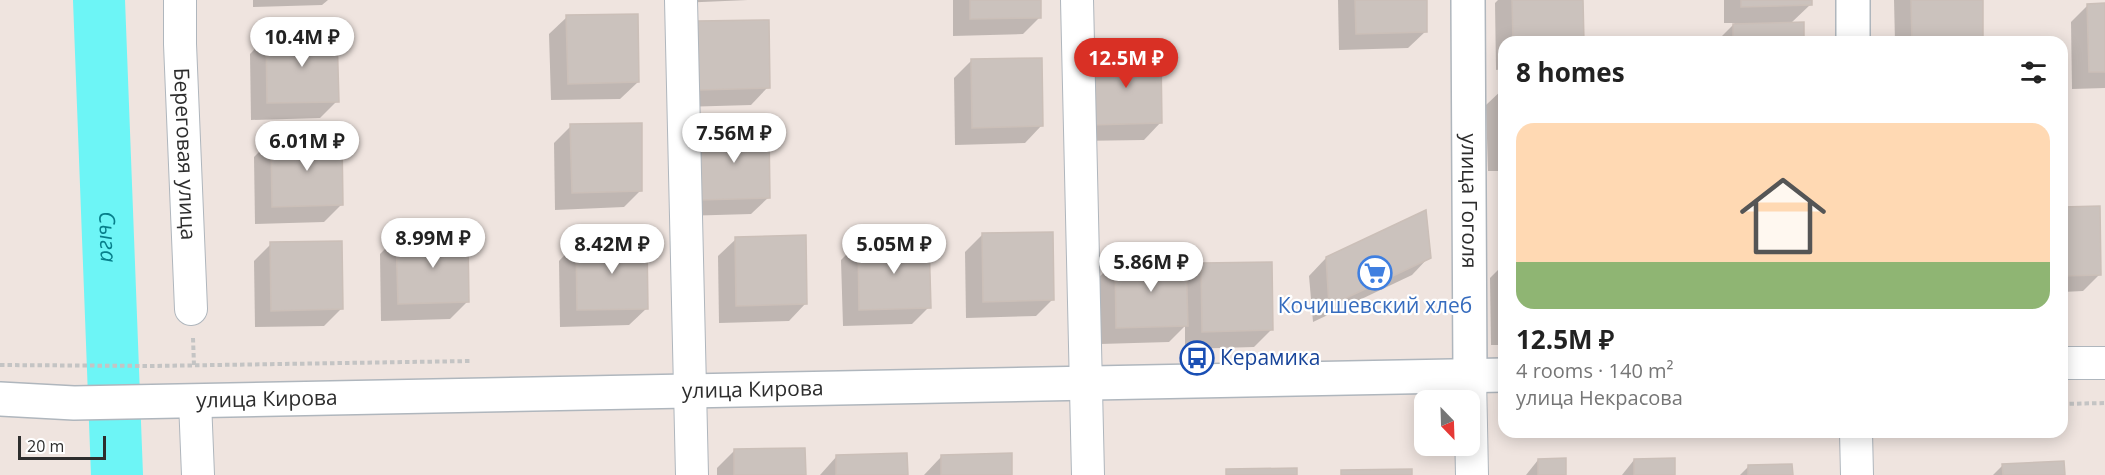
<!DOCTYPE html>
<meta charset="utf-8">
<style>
:root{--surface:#fff;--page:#f2f2f2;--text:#222;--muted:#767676;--accent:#d93025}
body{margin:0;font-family:"Open Sans",sans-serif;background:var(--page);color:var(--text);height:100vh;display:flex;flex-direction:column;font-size:22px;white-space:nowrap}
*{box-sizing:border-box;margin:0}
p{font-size:20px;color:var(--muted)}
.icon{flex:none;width:33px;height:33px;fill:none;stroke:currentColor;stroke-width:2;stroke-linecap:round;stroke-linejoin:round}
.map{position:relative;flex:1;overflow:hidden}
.sheet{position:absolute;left:1498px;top:36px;width:570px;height:402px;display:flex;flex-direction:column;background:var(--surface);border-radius:18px;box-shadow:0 3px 15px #0003}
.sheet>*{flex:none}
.needle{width:39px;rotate:157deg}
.fabs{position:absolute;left:1414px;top:390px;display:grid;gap:12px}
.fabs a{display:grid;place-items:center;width:66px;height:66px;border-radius:12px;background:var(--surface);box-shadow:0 3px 15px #0003;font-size:30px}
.scale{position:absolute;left:18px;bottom:15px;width:88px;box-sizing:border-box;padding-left:6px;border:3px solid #2d2d2d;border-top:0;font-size:16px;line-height:21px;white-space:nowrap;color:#2d2d2d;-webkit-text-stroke:4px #fff;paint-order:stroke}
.price{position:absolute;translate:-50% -51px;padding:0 14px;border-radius:21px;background:#fff;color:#222;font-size:20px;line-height:39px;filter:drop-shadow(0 2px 3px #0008)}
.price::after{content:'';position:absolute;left:50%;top:36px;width:18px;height:14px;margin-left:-9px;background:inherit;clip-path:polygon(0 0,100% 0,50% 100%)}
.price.current{background:var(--accent);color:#fff}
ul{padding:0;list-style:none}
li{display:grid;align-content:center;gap:12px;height:318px;padding:0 18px}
li span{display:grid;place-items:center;height:186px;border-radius:18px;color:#555}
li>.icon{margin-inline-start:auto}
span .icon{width:108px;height:108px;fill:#fffc;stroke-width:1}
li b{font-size:26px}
h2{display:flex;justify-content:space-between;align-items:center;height:72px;padding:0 18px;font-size:26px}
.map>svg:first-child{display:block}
</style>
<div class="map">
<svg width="2105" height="475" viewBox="0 0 2105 475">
<rect width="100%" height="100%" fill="#efe4df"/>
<g fill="#0003">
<path d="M253,0H328L322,5L253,7Z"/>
<path d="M679,0H748L679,3Z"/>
<path d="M953,0H1040V17L1023,34L953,36Z"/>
<path d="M1338,0H1425L1426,31L1408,48L1339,50Z"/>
<path d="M1498,0H1582V42H1504V69L1496,70L1495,3Z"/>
<path d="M1724,0H1811V4L1791,23L1803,42H1716L1735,23H1724Z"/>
<path d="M1894,0H1981L1982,40L1979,42H1895Z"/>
<path d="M2088,5H2105V88L2072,89L2071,22Z"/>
<path d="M567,17L638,82L620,99L551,100L549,34Z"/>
<path d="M267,36L337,101L320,118L251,120L250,54Z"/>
<path d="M681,40L768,87L751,105L682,107Z"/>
<path d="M971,61L1042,125L1025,143L955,145L954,78Z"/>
<path d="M1073,75L1161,122L1144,140L1075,141Z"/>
<path d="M1504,88V171H1488L1486,105Z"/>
<path d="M571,126L641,190L624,207L555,210L554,143Z"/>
<path d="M271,140L341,205L324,222L255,224L254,157Z"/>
<path d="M681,150L769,197L751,214L682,216Z"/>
<path d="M2062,209L2100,274L2083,291L2062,292Z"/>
<path d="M983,234L1053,299L1036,316L966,318L965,252Z"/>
<path d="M397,237L467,302L450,319L381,321L380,254Z"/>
<path d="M736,239L806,303L789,321L719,323L718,256Z"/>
<path d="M859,242L929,307L912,324L843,326L841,260Z"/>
<path d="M576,243L647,308L629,325L560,327L559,261Z"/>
<path d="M271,244L341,309L324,326L255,327L254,261Z"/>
<path d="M1429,257L1412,275L1313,322L1309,276L1326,258Z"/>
<path d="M1116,261L1185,281L1201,265L1271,330L1254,347L1185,349V326L1169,342L1100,344L1098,278Z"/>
<path d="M1504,264V345H1491L1490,278Z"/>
<path d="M734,451L804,475H717V468Z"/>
<path d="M837,456L906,475H820Z"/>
<path d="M941,457L1011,475H924Z"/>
<path d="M1538,460L1565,475H1526Z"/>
<path d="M1634,460L1674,475H1622Z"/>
<path d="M2003,465L2063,475H1993Z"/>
<path d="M1749,466L1791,475H1740Z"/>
</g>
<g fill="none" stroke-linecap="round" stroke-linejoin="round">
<path stroke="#6df5f6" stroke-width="52" id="s1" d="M99,0L117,475"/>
</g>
<g fill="#cbc2bd" stroke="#cbbfb8" stroke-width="1.5">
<path d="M970,0H1041V18L970,19Z"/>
<path d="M1355,0H1427V32L1356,34Z"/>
<path d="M1512,0H1583L1584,42H1513Z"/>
<path d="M1741,0H1812V5L1741,7Z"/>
<path d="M1911,0H1983V40L1912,42Z"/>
<path d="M2105,3V72H2089L2087,4Z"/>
<path d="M638,14L639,82L568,84L566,15Z"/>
<path d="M769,20L770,88L699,90L697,21Z"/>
<path d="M1804,22V42H1733V24Z"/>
<path d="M337,33L339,102L267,103L266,35Z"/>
<path d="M1161,54L1162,123L1091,125L1090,56Z"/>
<path d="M1042,58L1043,126L972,128L971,59Z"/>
<path d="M642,123V191L572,193L570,124Z"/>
<path d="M769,129L770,198L699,200L698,131Z"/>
<path d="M342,137L343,205L272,207L271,139Z"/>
<path d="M2100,206L2101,275L2062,276V207Z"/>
<path d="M1426,210L1431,258L1329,306L1326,257Z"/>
<path d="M1053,232L1054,300L983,302L982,233Z"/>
<path d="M468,234L469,302L398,304L396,235Z"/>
<path d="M806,235L807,304L736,306L735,237Z"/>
<path d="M929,239L931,308L859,310L858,241Z"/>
<path d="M647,240L648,309L577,310L576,242Z"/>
<path d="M342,241L343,309L271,311L270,242Z"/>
<path d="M1186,257L1188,326L1116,328L1115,259Z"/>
<path d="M1272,262L1273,330L1202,332L1201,263Z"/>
<path d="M805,448L806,475H734V449Z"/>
<path d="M907,453L908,475H836V455Z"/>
<path d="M1012,453V475H941V455Z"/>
<path d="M1566,458V475H1538V459Z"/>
<path d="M1675,458V475H1634V459Z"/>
<path d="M2064,461L2065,475H2003L2002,464Z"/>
<path d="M1792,464L1793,475H1748V465Z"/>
<path d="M1297,468V475H1226V469Z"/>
<path d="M1412,469V475H1341V470Z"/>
</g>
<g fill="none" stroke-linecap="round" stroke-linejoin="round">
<g stroke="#afb6bd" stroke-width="34">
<g id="street">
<path id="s2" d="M180,0V44L191,309"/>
<path d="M681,0L692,475"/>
<path d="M1077,0L1088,475"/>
<path d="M2062,363H2105"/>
<path d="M1470,376L1472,475"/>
<path d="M195,401L198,475"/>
<path d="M1856,432L1857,475"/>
</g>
</g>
<g stroke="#afb6bd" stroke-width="36">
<g id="secondary">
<path id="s3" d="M1468,0L1470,376"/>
<path d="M1853,0V42"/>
<path id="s4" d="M0,399L74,403L1504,375"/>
</g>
</g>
<g stroke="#c4c4c4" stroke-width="4" stroke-dasharray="4.5 3" stroke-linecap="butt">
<path d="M193,338L194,365"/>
<path d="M0,365L153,366L472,361"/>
<path d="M2062,404L2105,403"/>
</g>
<use href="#street" stroke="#fff" stroke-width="32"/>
<use href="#secondary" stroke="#fff" stroke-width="33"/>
</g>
<defs>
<g id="supermarket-ring" transform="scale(1.725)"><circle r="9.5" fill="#fff" stroke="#3f7fe0" stroke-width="1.5"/><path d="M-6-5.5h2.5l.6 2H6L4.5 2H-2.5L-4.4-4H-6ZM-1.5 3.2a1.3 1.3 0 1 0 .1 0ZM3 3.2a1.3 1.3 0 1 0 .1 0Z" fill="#3f7fe0"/></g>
<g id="bus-ring" transform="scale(1.725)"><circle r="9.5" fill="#fff" stroke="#1a4fb4" stroke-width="1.5"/><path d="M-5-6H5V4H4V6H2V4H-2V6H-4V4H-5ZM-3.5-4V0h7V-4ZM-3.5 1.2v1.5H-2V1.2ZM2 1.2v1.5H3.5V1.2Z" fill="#1a4fb4"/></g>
</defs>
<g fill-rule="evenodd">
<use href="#supermarket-ring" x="1375" y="273"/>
<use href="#bus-ring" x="1197" y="358"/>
</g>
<g text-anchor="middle" stroke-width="4.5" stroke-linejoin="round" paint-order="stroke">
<g font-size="21" fill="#2d2d2d" stroke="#fff">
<text dy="7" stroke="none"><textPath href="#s2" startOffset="154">Береговая улица</textPath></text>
<text dy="7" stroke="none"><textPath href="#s3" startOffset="201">улица Гоголя</textPath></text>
<text dy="7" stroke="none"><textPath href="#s4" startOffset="753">улица Кирова</textPath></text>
<text dy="7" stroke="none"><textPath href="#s4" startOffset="267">улица Кирова</textPath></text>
</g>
<g font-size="21" fill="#366cbe" stroke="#fff">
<text x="1375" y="313">Кочишевский хлеб</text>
</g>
<g font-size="21" fill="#164399" stroke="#fff" text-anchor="start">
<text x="1220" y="365">Керамика</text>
</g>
<g font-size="22" font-style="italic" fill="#077f8b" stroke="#fff">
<text dy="8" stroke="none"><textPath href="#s1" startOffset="237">Сыга</textPath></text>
</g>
</g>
</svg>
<div class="fabs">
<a><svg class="needle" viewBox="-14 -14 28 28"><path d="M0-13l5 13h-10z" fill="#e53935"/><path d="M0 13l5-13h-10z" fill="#767676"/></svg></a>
</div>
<div class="scale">20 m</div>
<b class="price" style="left:302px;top:68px">10.4M ₽</b>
<b class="price current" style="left:1126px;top:89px">12.5M ₽</b>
<b class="price" style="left:734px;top:164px">7.56M ₽</b>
<b class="price" style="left:307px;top:172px">6.01M ₽</b>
<b class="price" style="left:433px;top:269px">8.99M ₽</b>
<b class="price" style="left:612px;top:275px">8.42M ₽</b>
<b class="price" style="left:894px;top:275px">5.05M ₽</b>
<b class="price" style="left:1151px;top:293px">5.86M ₽</b>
<section class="sheet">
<h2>8 homes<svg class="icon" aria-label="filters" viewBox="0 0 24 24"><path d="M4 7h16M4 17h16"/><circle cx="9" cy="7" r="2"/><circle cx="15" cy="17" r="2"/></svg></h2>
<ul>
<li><span style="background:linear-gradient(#ffd9b3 75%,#8fb573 0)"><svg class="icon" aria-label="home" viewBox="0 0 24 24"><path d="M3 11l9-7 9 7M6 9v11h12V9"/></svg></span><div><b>12.5M ₽</b><p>4 rooms · 140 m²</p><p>улица Некрасова</p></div></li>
</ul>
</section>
</div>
